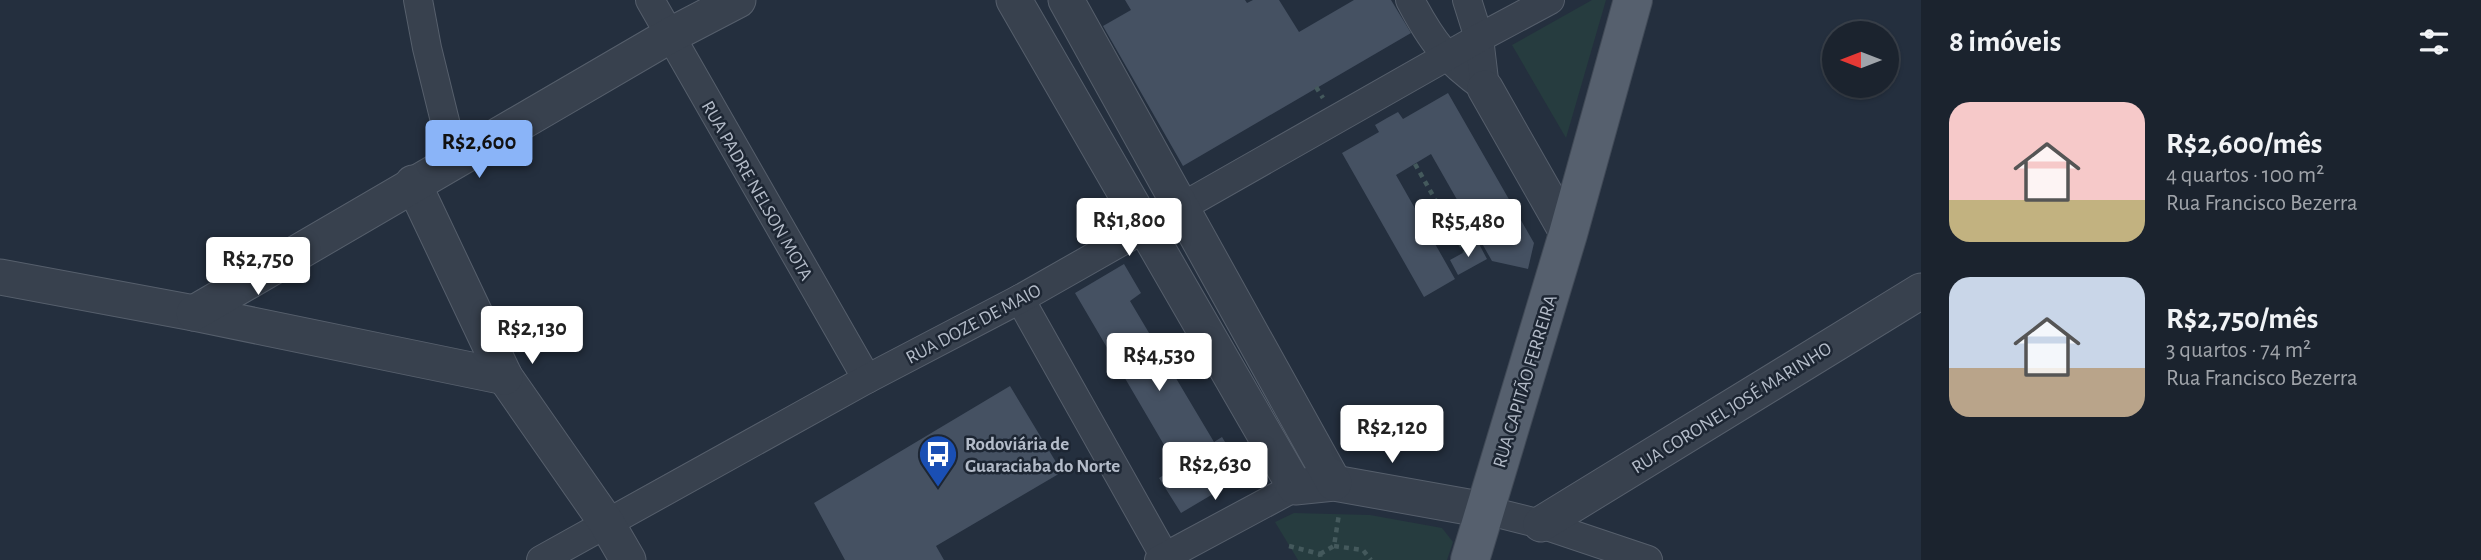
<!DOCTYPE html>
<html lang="pt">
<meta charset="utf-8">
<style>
:root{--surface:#1b232e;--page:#242b36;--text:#f1f3f6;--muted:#a0a4aa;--line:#39404a;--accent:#8ab4f8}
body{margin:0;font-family:"Alegreya Sans",sans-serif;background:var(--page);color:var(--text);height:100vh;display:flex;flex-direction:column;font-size:26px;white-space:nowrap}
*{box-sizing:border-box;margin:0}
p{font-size:23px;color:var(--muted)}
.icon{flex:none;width:38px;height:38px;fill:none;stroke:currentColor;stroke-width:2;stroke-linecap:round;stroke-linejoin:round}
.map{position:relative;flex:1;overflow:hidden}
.drawer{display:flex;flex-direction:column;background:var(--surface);width:560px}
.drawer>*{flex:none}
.needle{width:46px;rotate:270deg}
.buttons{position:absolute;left:1822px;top:21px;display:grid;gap:14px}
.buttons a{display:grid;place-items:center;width:77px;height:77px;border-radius:50%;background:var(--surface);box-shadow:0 2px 5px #0004,0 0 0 2px var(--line);font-size:35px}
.price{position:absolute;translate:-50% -60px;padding:0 16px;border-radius:7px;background:#fff;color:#222;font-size:23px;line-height:46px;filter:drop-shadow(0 2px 4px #0008)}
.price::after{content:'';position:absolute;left:50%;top:42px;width:21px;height:16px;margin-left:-10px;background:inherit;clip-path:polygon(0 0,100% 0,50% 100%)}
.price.active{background:var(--accent);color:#111}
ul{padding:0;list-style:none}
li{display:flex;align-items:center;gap:21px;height:175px;padding:0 28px}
li span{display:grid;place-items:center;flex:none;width:196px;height:140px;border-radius:21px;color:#555}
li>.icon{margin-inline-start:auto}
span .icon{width:84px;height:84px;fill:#fffc;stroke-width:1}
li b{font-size:30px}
h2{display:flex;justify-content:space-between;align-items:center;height:84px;padding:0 28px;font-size:30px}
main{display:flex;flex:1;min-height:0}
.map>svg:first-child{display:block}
</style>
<main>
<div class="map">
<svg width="1921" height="560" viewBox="0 0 1921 560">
<rect width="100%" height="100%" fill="#242f3e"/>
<g fill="#263c3f">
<path d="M1592,0H1606L1566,138L1512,45Z"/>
<path d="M1294,513L1370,515L1442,528L1453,542L1447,560H1298L1275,522Z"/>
</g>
<g fill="#455162">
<path d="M1125,0H1245L1247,3L1253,0H1279L1299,32L1354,0H1391L1411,33L1183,166L1103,26L1131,10Z"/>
<path d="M1448,93L1534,243L1528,269L1492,261L1431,154L1396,175L1455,279L1424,297L1342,153L1379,132L1375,125L1387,118L1398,112L1403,119Z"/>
<path d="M1479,244L1487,259L1458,275L1450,260Z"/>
<path d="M1124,264L1141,293L1130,301L1214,442L1222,437L1245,475L1181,513L1159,478L1177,467L1075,293Z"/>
<path d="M1010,386L1062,472L936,546L944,560H845L814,503Z"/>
</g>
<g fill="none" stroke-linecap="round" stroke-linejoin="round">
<g stroke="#565f6c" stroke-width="30">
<g id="minor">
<path d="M418,0L427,48L455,162"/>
<path d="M650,0L867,379"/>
<path d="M1410,0C1432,42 1446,60 1485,88"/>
<path d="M1467,0L1479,38L1485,88"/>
<path d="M1020,299L1165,557"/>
<path d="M1485,510L1541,524L1648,560"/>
<path d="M541,560L867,379L1020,299L1479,38L1550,0"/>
<path d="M1159,560L1295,487"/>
</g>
</g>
<g stroke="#565f6c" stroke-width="37">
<g id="tertiary">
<path d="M1014,0L1295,487L1334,483L1485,510"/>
<path d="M1066,0L1334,483"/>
<path d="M1485,88L1568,234"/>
<path d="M413,183L505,377L606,522L628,560"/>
<path d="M0,277L194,313L505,377"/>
<path d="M194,313L669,36L738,0"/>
<path d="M1541,524L1921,291"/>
</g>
</g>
<g stroke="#414a57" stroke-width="40">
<path id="primary" d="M1470,560L1568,234L1633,0"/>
</g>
<g stroke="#44595c" stroke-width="4.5" stroke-dasharray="5 5" stroke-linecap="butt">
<path d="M1316,87L1323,98"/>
<path d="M1415,164L1465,252"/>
<path d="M1289,546L1320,554L1321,560"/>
<path d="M1334,546L1363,550L1371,560"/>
<path d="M1320,554L1334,546L1339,514"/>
</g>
<use href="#minor" stroke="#38414e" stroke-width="28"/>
<use href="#tertiary" stroke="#38414e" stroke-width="35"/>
<use href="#primary" stroke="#56606e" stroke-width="38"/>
</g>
<defs>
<g id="bus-pin" transform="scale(2.0125)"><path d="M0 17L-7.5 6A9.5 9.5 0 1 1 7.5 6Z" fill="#1a4fb4" stroke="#1d2633"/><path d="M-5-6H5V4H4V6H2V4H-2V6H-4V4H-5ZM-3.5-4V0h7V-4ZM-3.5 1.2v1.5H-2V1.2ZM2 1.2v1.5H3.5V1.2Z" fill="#fff"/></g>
</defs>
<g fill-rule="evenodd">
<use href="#bus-pin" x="938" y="454"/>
</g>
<g text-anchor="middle" stroke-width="5" stroke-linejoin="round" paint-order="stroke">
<g font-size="19" fill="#b4bcc9" stroke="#1d2633">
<text transform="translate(758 190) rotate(60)" y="7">RUA PADRE NELSON MOTA</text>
<text transform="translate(973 323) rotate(-28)" y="7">RUA DOZE DE MAIO</text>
<text transform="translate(1524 381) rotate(-73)" y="7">RUA CAPITÃO FERREIRA</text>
<text transform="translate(1731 407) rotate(-32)" y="7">RUA CORONEL JOSÉ MARINHO</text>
</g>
<g font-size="19" font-weight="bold" fill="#b4bcc9" stroke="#1d2633" text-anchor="start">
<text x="965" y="450">Rodoviária de<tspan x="965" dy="22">Guaraciaba do Norte</tspan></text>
</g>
</g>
</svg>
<div class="buttons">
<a><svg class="needle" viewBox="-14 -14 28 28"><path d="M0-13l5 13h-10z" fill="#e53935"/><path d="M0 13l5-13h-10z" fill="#a0a4aa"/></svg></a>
</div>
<b class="price active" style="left:479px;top:180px">R$2,600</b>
<b class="price" style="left:1129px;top:258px">R$1,800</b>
<b class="price" style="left:1468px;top:259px">R$5,480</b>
<b class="price" style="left:258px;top:297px">R$2,750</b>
<b class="price" style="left:532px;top:366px">R$2,130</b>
<b class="price" style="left:1159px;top:393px">R$4,530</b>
<b class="price" style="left:1392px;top:465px">R$2,120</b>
<b class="price" style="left:1215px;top:502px">R$2,630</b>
</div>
<section class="drawer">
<h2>8 imóveis<svg class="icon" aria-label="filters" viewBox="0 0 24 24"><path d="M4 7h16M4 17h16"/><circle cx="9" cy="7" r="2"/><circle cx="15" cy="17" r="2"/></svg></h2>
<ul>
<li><span style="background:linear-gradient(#f6c9c9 70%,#c2b280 0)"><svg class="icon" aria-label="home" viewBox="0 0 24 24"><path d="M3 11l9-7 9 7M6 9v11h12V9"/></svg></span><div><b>R$2,600/mês</b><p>4 quartos · 100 m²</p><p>Rua Francisco Bezerra</p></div></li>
<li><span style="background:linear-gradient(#c9d6e8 65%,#b9a48a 0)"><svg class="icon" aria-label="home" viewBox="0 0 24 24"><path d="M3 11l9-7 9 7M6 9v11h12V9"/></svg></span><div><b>R$2,750/mês</b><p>3 quartos · 74 m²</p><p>Rua Francisco Bezerra</p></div></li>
</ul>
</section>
</main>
